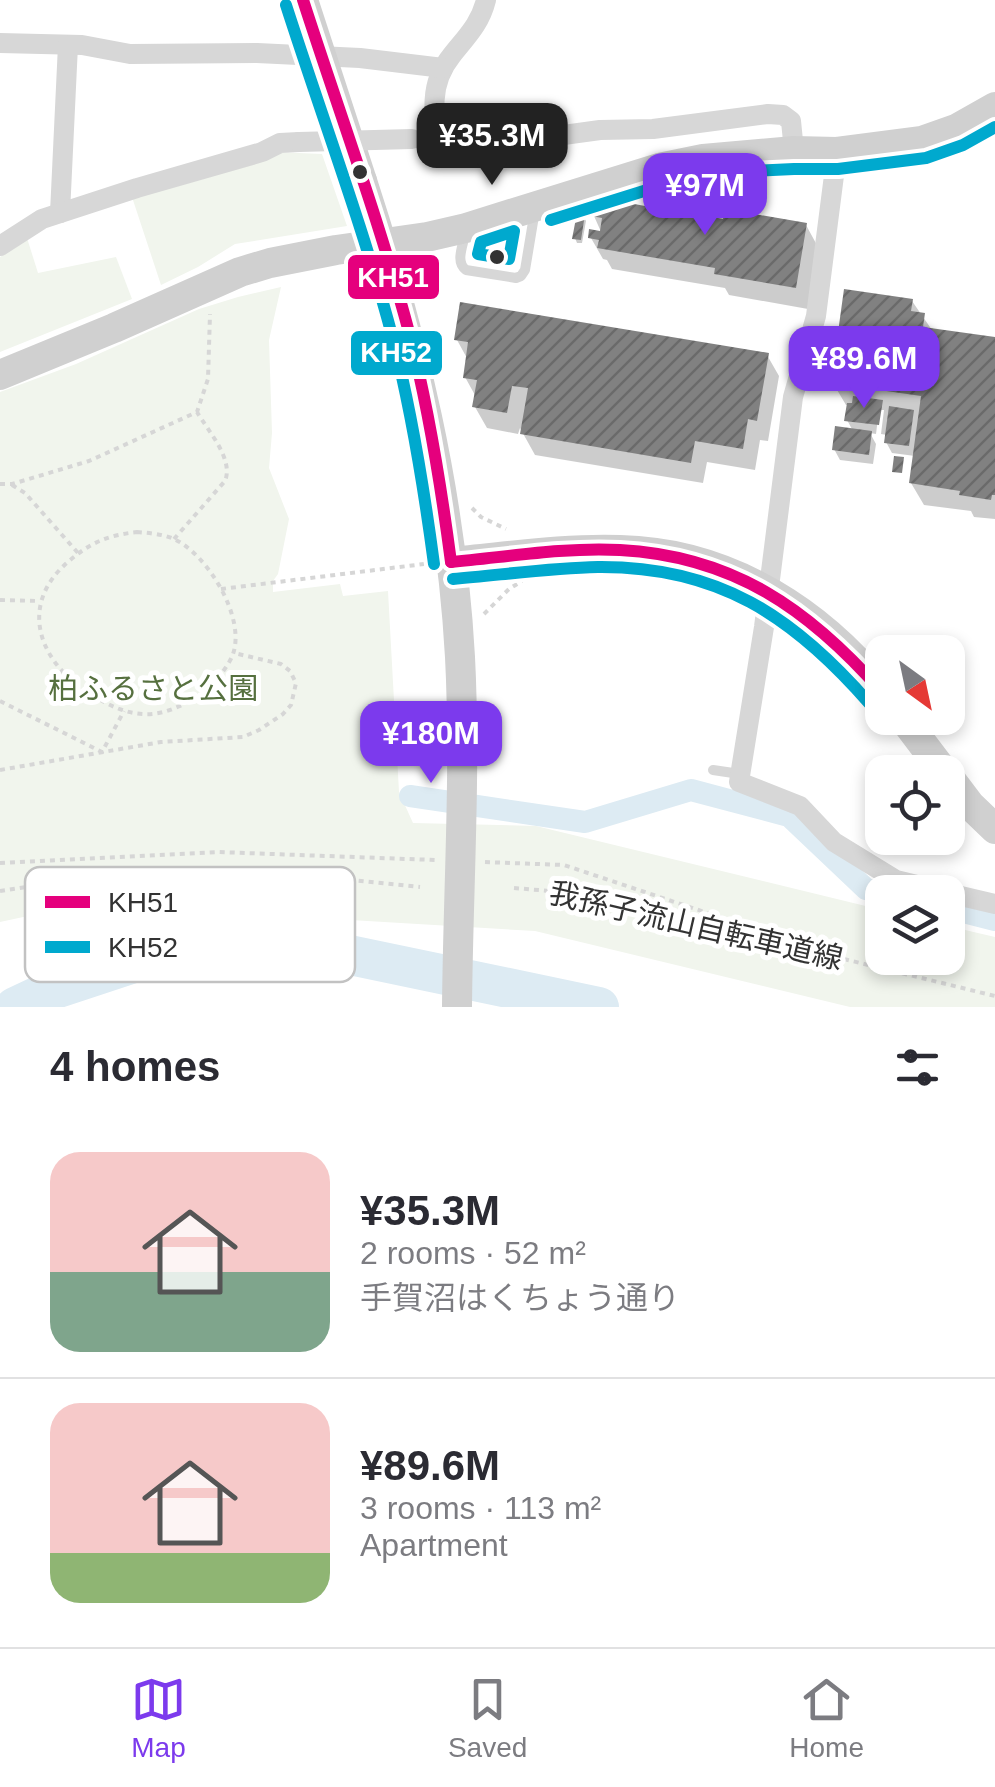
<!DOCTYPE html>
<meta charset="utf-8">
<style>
:root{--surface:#fff;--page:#f7f7f7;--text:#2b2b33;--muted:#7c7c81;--line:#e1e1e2;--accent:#7c3aed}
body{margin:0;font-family:Helvetica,"Noto Sans JP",sans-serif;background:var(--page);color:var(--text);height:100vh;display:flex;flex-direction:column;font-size:38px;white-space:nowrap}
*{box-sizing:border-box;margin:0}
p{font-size:32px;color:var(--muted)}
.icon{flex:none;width:55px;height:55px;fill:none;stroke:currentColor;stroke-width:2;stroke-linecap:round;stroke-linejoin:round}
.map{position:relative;height:1007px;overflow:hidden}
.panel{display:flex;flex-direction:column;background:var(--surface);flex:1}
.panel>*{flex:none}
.needle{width:65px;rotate:147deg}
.tools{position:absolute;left:865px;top:635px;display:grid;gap:20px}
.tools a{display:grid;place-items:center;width:100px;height:100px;border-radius:20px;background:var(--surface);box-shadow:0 5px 15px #0003;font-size:50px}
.price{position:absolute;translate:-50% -85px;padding:0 22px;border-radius:20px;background:var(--accent);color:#fff;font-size:32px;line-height:65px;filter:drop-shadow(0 2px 5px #0008)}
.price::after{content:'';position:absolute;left:50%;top:60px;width:30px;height:22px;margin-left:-15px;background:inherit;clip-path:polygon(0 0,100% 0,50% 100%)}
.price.on{background:#222;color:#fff}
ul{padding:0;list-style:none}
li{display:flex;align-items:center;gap:30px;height:250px;padding:0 50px}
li+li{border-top:2px solid var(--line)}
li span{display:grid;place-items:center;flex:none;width:280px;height:200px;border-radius:30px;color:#555}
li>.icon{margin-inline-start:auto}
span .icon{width:120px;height:120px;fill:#fffc;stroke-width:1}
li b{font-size:42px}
h2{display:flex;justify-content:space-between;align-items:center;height:120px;padding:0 50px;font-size:42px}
.tab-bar{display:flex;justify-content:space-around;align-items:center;height:140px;border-top:2px solid var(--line);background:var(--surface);font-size:28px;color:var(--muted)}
.tab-bar a{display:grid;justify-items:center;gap:5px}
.tab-bar .on{color:var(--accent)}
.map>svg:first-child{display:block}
</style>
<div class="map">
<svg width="995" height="1007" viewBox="0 0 995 1007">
<defs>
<pattern id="building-hatch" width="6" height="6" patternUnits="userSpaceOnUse" patternTransform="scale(2.5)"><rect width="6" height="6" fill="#818181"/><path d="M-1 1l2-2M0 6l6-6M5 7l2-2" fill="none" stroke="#6a6a6a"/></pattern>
</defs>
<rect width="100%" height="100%" fill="#fff"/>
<g fill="#f1f5ed">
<path d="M275,152L322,154L347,226L235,244L198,267L161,285L131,194Z"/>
<path d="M27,238L38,273L116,257L132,299L0,352V257Z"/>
<path d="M281,287L269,340L272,433L269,468L289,519L278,574L273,581V592L340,584L343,596L388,591L399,792L413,823L536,826L882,910V958H948V926L995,937V1007H850L535,931L84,904L0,922V392L76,364L199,309L238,297Z"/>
</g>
<g fill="#0003">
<path d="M695,188L698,192L695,206L703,207L710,219L806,225L818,247L808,309L729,295L725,288L612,269L607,260L603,259L591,238L602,234L594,216L680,203Z"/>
<path d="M584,217L586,221L582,243H577L575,238Z"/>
<path d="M912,301L932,330L995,339V519L974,517L971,511L924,505L911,483L915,456L892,453L886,442L887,435L881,434L884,410H879L876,434L870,433L876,444L873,464L840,460L834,449L853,431L847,420L849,405H846L833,383Z"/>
<path d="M457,340L767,355L779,376L768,441L760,440L755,470L707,462L703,483L535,455L520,428L518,434L487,428L475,407L476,397L465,377L468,360Z"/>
</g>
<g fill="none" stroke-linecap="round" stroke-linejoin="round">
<g stroke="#ddebf3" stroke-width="22">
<path d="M410,796L585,822L691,790L789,816L866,889L882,893"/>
<path d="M948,908L995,920"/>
</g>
<path stroke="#ddebf3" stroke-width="40" d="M15,1007L49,991L164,953L345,954L599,1007"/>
</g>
<g fill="url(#building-hatch)">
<path d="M678,182L697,186L694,203L704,205L703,215L723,219L725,209L807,223L796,288L714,274L715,268L597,248L599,240L588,238L589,229L600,231L602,218L591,216L593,207L611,210L613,200L645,206L647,195L675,200Z"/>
<path d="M577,213L585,214L581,240L572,239Z"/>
<path d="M844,289L913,299L911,311L925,313L923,327L995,337V495H992L991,500L959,495L960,491L909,483L921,396L831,383Z"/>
<path d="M460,302L769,353L757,421L748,419L743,449L695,441L691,463L520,434L528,388L512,386L507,413L472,407L477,380L463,378L468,342L454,340Z"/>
<path d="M853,396L883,400L879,425L844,421L847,403H852Z"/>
<path d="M889,406L914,410L909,446L884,443Z"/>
<path d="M835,426L872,431L869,455L832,450Z"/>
<path d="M894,456L904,457L902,473L892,472Z"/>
</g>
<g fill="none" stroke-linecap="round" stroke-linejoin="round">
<g stroke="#d6d6d6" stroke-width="4" stroke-dasharray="5 5" stroke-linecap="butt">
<path d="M0,484H12L89,461L197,412L208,379L210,314"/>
<path d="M12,485L25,493L78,553"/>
<path d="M137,532C149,533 163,534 174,539C207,554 246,617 233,654C229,665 219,677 211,685C195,700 167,716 143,714C122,713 105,703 87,692C38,660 18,604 69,561C91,542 109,535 137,532Z"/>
<path d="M174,539L225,481C234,459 208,431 197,412"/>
<path d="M221,589L424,564"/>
<path d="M0,600L40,601"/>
<path d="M865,698L878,714"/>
<path d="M0,701L102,752L124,711"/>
<path d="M0,770L161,742L243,737L259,730L283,714L291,705L296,683L290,671L281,664L234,653"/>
<path d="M485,862L564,865L845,959"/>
<path d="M0,863L218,852L435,860"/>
<path d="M514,888L573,893L816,952"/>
<path d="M0,891L101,876H312L420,887"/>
<path d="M844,959L995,996"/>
</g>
<g stroke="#d7d7d7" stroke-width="10">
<path d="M465,234C463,246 455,262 466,270L516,278L521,276L525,270L535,210"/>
<path d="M713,770L740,774"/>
</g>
<g stroke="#d7d7d7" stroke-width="20">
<path d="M486,0C480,24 467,36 452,55C430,82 430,117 445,146L461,149L600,130L653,129L768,114L783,115L791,121L794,151"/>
<path d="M0,43L82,45L130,54L257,53L360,58L443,68"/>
<path d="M837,152L816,316L793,397L764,627L739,782L800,806L834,842L896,880L946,892"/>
<path d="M60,213L68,45"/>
<path d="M0,246L42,219L137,188L262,152L280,143L299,142"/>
<path d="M948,893L995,904"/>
</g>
<g stroke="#d0d0d0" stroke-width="30">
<path d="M303,0L362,181"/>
<path d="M0,375L114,328L240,272L270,263L336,250L427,237L466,228L659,168L703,159L794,151L837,152L922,141L956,129L995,107"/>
<path d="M903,718L944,772"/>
<path d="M948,776L970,805L995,829"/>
</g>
<g stroke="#d6d6d6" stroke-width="4" stroke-dasharray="5 5" stroke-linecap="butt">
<path d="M472,508L481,517L506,529"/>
<path d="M484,614L509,589L522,581"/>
</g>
<path stroke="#d7d7d7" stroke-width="20" d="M299,142L412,139"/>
<g stroke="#d0d0d0" stroke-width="30">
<path d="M362,181C413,337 451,493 460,657C466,773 458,891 457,1007"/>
<path d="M451,562C507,557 564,548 620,550C718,552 804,601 868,673"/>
</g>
<g stroke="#fff" stroke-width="20">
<g id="bus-1">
<path d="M303,0C339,112 380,222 410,336C429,410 441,486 451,562"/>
<path d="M451,562C507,557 564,547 620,550C733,556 809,609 882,692"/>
</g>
</g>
<g stroke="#fff" stroke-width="20">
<g id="bus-2">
<path d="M286,5C322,117 363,226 393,339C412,413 424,489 434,564"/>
<path d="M551,220L663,185L750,171L794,169H838L926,158L963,145L995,127"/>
<path d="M514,231L509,259L478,254L481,242Z"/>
<path d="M453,579C501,575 549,568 598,567C718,566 793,616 869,703"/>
</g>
</g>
<use href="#bus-1" stroke="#e5007d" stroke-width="12"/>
<use href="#bus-2" stroke="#00a9ce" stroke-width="12"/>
</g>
<g fill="#333" stroke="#fff" stroke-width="4">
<circle cx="360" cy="172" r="9"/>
<circle cx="497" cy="257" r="9"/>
</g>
<g text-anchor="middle" stroke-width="10" stroke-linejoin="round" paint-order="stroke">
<g font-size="30" fill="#56703f" stroke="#fff">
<text x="153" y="699">柏ふるさと公園</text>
</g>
<g font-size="30" fill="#333" stroke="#fff">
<text transform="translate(696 926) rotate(13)" y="10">我孫子流山自転車道線</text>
</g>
</g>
<rect x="25" y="867" width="330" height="115" rx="15" fill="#fff" stroke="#c2c2c2" stroke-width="2.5"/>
<rect x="45" y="896" width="45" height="12" fill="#e5007d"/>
<rect x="45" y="941" width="45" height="12" fill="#00a9ce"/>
<g font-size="28" fill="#333">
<text x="108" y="912">KH51</text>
<text x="108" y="957">KH52</text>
</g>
<g stroke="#fff" stroke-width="4">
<rect x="346" y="253" width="95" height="48" rx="10" fill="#e5007d"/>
<rect x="349" y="329" width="95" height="48" rx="10" fill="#00a9ce"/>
</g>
<g font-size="28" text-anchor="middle" font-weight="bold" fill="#fff">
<text x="393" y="287">KH51</text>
<text x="396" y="362">KH52</text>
</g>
</svg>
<div class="tools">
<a><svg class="needle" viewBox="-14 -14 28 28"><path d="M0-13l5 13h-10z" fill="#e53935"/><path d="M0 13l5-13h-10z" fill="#7c7c81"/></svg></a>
<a><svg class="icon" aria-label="locate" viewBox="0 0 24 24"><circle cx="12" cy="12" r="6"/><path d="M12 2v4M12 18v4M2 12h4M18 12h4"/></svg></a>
<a><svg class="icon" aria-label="layers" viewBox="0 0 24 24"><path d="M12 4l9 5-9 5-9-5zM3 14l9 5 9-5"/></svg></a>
</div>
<b class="price on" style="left:492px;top:188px">¥35.3M</b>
<b class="price" style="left:705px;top:238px">¥97M</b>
<b class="price" style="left:864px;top:411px">¥89.6M</b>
<b class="price" style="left:431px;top:786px">¥180M</b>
</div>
<section class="panel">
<h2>4 homes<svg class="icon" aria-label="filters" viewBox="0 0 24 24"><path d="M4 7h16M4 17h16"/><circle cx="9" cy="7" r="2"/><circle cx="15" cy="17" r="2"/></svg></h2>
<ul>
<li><span style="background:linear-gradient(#f6c9c9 60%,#7fa58c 0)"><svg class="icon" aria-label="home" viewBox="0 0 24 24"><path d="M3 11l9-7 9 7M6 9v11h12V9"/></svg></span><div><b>¥35.3M</b><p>2 rooms · 52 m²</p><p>手賀沼はくちょう通り</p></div></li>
<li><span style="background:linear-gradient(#f6c9c9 75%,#8fb573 0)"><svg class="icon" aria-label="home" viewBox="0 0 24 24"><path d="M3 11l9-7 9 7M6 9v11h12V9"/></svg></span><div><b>¥89.6M</b><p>3 rooms · 113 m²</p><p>Apartment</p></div></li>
</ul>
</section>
<nav class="tab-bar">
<a class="on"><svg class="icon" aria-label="map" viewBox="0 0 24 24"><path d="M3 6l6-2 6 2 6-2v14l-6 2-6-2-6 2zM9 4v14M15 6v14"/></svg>Map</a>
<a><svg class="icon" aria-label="saved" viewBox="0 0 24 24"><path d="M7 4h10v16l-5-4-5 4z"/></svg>Saved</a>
<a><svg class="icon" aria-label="home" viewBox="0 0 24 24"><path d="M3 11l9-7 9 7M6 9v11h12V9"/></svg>Home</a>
</nav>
